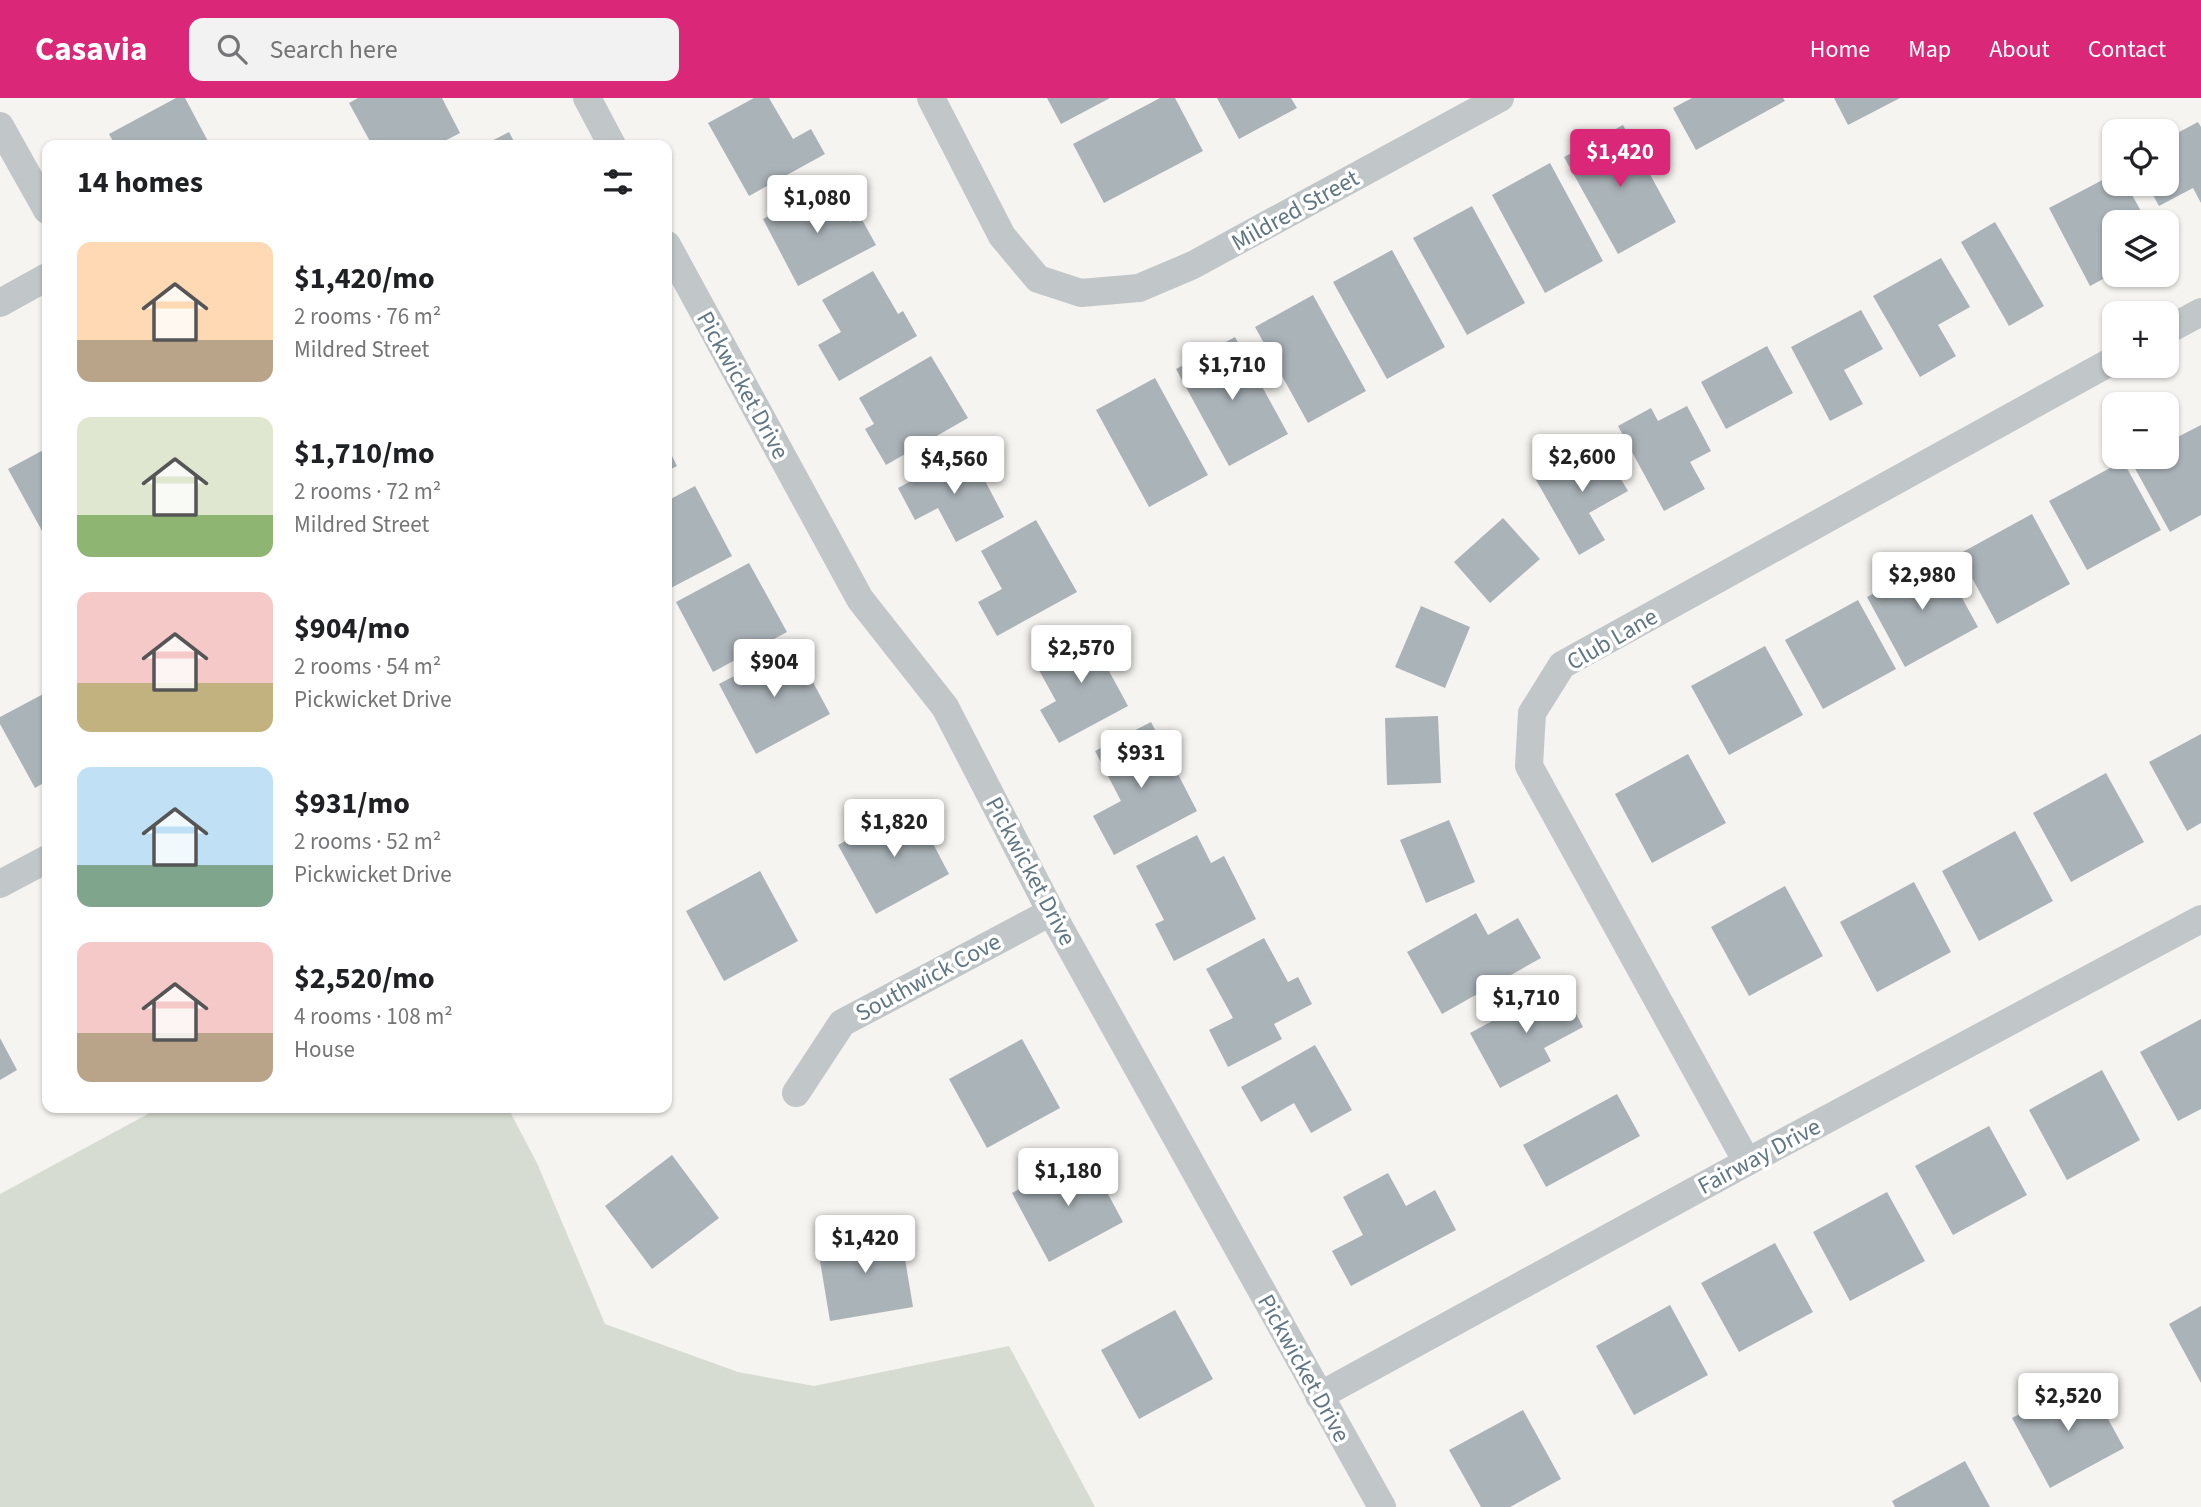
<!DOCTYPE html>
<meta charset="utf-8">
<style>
:root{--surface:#fff;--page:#f2f2f2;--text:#202124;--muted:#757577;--accent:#db2777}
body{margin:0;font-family:"Source Sans 3",sans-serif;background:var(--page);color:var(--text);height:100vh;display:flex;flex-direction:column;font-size:26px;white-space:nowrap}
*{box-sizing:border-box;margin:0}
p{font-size:23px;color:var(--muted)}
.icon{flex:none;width:38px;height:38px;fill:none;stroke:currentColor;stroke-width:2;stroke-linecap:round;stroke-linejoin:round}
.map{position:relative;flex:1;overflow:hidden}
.side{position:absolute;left:42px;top:42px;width:630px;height:973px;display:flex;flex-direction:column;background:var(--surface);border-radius:14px;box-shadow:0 2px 5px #0004}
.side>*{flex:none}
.controls{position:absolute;left:2102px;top:21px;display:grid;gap:14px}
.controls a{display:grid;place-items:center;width:77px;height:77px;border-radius:14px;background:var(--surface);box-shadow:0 2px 5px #0004;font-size:35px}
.price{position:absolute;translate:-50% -60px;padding:0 16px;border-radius:7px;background:#fff;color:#222;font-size:23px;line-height:46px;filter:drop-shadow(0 2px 4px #0008)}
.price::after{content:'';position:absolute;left:50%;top:42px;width:21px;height:16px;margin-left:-10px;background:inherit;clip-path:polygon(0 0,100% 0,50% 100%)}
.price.selected{background:var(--accent);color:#fff}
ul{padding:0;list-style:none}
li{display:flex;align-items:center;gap:21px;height:175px;padding:0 35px}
li span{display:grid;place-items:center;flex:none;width:196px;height:140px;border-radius:14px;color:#555}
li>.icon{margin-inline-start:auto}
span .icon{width:84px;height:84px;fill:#fffc;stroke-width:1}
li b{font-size:30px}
h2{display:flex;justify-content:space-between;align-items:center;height:84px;padding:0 35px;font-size:30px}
header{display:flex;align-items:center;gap:42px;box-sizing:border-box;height:98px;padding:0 35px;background:var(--accent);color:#fff}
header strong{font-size:33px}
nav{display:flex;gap:38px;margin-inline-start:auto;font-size:24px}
.search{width:490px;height:63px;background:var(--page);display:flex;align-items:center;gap:18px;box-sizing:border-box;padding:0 24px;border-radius:14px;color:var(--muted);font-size:26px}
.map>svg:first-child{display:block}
</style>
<header>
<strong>Casavia</strong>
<div class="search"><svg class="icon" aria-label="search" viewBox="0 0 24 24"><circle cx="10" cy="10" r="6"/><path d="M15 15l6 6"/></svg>Search here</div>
<nav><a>Home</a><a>Map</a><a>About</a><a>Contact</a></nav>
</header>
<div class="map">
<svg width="2201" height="1409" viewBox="0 0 2201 1409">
<rect width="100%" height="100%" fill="#f5f4f0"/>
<path fill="#d6dcd1" d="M159,1010H508L537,1065L605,1226L738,1274L814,1288L1009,1248L1095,1409H0V1096Z"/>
<g fill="#aab3b8">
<path d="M176,0H185L210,47H115L109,36Z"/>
<path d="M358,0H442L460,35L437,47H372L349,5Z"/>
<path d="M754,0H769L793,41L811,31L825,56L749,98L708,25Z"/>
<path d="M1047,0H1110L1061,26Z"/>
<path d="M1160,0H1175L1203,53L1104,105L1073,46Z"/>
<path d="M1217,0H1291L1297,10L1239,41Z"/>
<path d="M1692,0H1783L1785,3L1696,52L1673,10Z"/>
<path d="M1834,0H1900L1848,27Z"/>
<path d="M2198,24L2201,29V105L2193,90L2159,108L2147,86H2166V41Z"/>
<path d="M1623,27L1676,124L1618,156L1564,59Z"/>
<path d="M509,34L516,47H484Z"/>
<path d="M1550,65L1603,163L1545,195L1492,97Z"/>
<path d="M2114,76V86H2126L2142,115L2123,124H2114V129L2106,133L2114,148V175L2090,188L2049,110Z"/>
<path d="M830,85L850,124L860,118L876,147L798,188L763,121Z"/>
<path d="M1472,108L1525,205L1467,237L1413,140Z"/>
<path d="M1995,124L2044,208L2009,228L1961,144Z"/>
<path d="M1392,152L1445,249L1387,281L1333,184Z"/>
<path d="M1941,160L1970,209L1938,227L1956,258L1920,279L1873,198Z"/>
<path d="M873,173L898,216L903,213L917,238L839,283L818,247L841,234L822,202Z"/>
<path d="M1313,197L1366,293L1308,325L1255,229Z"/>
<path d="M1861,212L1883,251L1844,272L1863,306L1830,323L1791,249Z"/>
<path d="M1235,239L1288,336L1229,368L1176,271Z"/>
<path d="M1767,248L1793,295L1726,331L1701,284Z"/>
<path d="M931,258L968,320L886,367L865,331L874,326L859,300Z"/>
<path d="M1155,280L1208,377L1149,409L1096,312Z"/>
<path d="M1687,308L1711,353L1690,364L1705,391L1664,413L1618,328L1651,310L1658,323Z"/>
<path d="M2201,327V417L2170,434L2132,365L2142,359H2166V345Z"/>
<path d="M1599,344L1628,393L1589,415L1605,442L1579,457L1536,382Z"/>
<path d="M667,348L677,368L667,373Z"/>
<path d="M47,350V442L8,371Z"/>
<path d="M969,352L1004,419L956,444L938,410L915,422L898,390Z"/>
<path d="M2123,363L2161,432L2087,472L2049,403Z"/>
<path d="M695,388L732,458L667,492V403Z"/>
<path d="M2032,416L2070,486L1997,526L1959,456Z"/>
<path d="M1503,420L1540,461L1490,505L1454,464Z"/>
<path d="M1036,422L1077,494L997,538L978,504L1002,491L981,453Z"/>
<path d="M1940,460L1978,529L1905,569L1867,499Z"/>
<path d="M749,465L787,534L713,574L676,504Z"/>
<path d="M1858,502L1896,571L1823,611L1785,542Z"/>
<path d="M1421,508L1470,529L1445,590L1395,569Z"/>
<path d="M1104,527L1118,553L1103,562L1128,608L1059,645L1040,612L1056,603L1035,565Z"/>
<path d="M793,547L830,616L756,656L719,586Z"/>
<path d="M1765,548L1803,617L1729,657L1691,588Z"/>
<path d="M47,594V683L35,690L0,626V619Z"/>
<path d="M1438,618L1441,685L1387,687L1385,620Z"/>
<path d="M1151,624L1197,713L1114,757L1093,718L1121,703L1095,653Z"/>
<path d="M2201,636V725L2187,733L2149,664Z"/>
<path d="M1688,656L1726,725L1652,765L1615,696Z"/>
<path d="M2106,675L2144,744L2071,784L2033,715Z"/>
<path d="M912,706L949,776L876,816L838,747Z"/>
<path d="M1449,722L1475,784L1426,805L1400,742Z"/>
<path d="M2015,733L2053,803L1979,843L1942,773Z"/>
<path d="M1197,737L1211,765L1224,758L1256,821L1174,863L1155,826L1164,822L1136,768Z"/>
<path d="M760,773L798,843L724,883L686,813Z"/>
<path d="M1914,784L1951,854L1877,894L1840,824Z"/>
<path d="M1785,788L1823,858L1749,898L1711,829Z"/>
<path d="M1476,815L1488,837L1518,820L1541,860L1442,916L1407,854Z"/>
<path d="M1264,840L1288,884L1298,879L1312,906L1274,926L1282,941L1228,969L1209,932L1233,920L1206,871Z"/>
<path d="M1561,886L1583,929L1544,950L1551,963L1500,990L1470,935Z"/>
<path d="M2201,921V1011L2178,1023L2140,954Z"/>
<path d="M0,940L17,972L0,982Z"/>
<path d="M1022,941L1060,1010L987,1050L949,981Z"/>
<path d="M1315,947L1352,1012L1311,1035L1294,1005L1261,1024L1241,989Z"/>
<path d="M2102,972L2140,1042L2067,1082L2029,1012Z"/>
<path d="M1617,996L1640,1038L1546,1089L1523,1047Z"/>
<path d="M1989,1028L2027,1097L1953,1137L1915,1068Z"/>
<path d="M1086,1055L1123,1124L1049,1164L1012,1095Z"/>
<path d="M672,1057L719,1120L652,1171L605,1108Z"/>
<path d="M1388,1075L1406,1108L1435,1092L1456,1132L1351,1188L1332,1153L1363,1137L1343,1099Z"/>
<path d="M1887,1094L1925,1163L1850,1203L1813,1134Z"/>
<path d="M900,1131L913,1209L830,1223L817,1145Z"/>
<path d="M1775,1145L1813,1214L1739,1254L1701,1185Z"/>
<path d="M1670,1207L1708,1277L1634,1317L1596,1248Z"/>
<path d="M2201,1208V1285L2169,1226Z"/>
<path d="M1175,1212L1213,1281L1139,1321L1101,1252Z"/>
<path d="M2086,1281L2124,1350L2050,1390L2012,1320Z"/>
<path d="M1523,1312L1561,1381L1510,1409H1481L1449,1352Z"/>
<path d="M1965,1363L1990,1409H1895L1892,1403Z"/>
</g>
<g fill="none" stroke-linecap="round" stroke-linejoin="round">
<g stroke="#c1c6c8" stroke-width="28">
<path d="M587,0L612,47"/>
<path d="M931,0L1002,138L1038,181L1081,195L1139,190L1193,167L1500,0"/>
<path d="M0,28L47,112"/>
<path d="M667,147L860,501L945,609L1051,814L1382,1409"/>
<path d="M0,205L47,179"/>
<path d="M2166,233L2201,214"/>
<path d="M0,786L47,761"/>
<path d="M796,995L842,925L1051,814"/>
<path d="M1747,1064L1529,668L1532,615L1562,567L2114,262"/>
<path d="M1319,1298L1747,1064L2201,821"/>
</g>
</g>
<g text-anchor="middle" stroke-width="7" stroke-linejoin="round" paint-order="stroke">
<g font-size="24" fill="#617683" stroke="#fff">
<text transform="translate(1295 112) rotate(-29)" y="8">Mildred Street</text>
<text transform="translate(743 287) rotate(61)" y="8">Pickwicket Drive</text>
<text transform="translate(1612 541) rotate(-30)" y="8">Club Lane</text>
<text transform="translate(1031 773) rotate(62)" y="8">Pickwicket Drive</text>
<text transform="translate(928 879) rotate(-28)" y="8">Southwick Cove</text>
<text transform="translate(1759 1058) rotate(-28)" y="8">Fairway Drive</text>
<text transform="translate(1304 1270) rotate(61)" y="8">Pickwicket Drive</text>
</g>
</g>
</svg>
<div class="controls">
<a><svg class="icon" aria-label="locate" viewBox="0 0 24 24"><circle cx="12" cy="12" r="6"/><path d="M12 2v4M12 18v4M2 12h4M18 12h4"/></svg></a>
<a><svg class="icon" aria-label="layers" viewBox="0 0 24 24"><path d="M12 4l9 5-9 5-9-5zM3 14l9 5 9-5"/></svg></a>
<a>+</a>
<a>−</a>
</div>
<b class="price selected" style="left:1620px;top:91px">$1,420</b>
<b class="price" style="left:817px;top:137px">$1,080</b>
<b class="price" style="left:1232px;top:304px">$1,710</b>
<b class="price" style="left:1582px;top:396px">$2,600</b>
<b class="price" style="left:954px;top:398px">$4,560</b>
<b class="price" style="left:1922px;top:514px">$2,980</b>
<b class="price" style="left:1081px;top:587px">$2,570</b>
<b class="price" style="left:774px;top:601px">$904</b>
<b class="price" style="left:1141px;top:692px">$931</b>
<b class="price" style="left:894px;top:761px">$1,820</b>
<b class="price" style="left:1526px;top:937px">$1,710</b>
<b class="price" style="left:1068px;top:1110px">$1,180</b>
<b class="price" style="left:865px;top:1177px">$1,420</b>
<b class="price" style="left:2068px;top:1335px">$2,520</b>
<section class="side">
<h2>14 homes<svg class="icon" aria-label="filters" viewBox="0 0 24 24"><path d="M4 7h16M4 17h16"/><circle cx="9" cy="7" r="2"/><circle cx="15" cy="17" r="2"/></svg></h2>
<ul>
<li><span style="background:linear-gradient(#ffd9b3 70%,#b9a48a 0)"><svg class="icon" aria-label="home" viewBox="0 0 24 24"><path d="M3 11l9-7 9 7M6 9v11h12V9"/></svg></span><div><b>$1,420/mo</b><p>2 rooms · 76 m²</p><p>Mildred Street</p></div></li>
<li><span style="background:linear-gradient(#dfe7d0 70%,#8fb573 0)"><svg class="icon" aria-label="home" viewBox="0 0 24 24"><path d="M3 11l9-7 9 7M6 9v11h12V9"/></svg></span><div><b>$1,710/mo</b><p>2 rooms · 72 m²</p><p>Mildred Street</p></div></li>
<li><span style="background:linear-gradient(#f6c9c9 65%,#c2b280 0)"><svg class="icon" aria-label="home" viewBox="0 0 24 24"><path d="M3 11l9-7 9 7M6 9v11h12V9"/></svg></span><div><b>$904/mo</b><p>2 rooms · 54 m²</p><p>Pickwicket Drive</p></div></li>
<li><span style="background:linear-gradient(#bfe0f5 70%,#7fa58c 0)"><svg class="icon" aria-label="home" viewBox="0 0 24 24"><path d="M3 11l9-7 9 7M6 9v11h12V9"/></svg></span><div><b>$931/mo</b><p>2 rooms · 52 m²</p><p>Pickwicket Drive</p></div></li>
<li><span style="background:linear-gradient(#f6c9c9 65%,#b9a48a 0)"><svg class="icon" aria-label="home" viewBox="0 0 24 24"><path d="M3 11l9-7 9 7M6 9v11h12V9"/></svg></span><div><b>$2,520/mo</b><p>4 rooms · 108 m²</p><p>House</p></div></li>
</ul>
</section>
</div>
